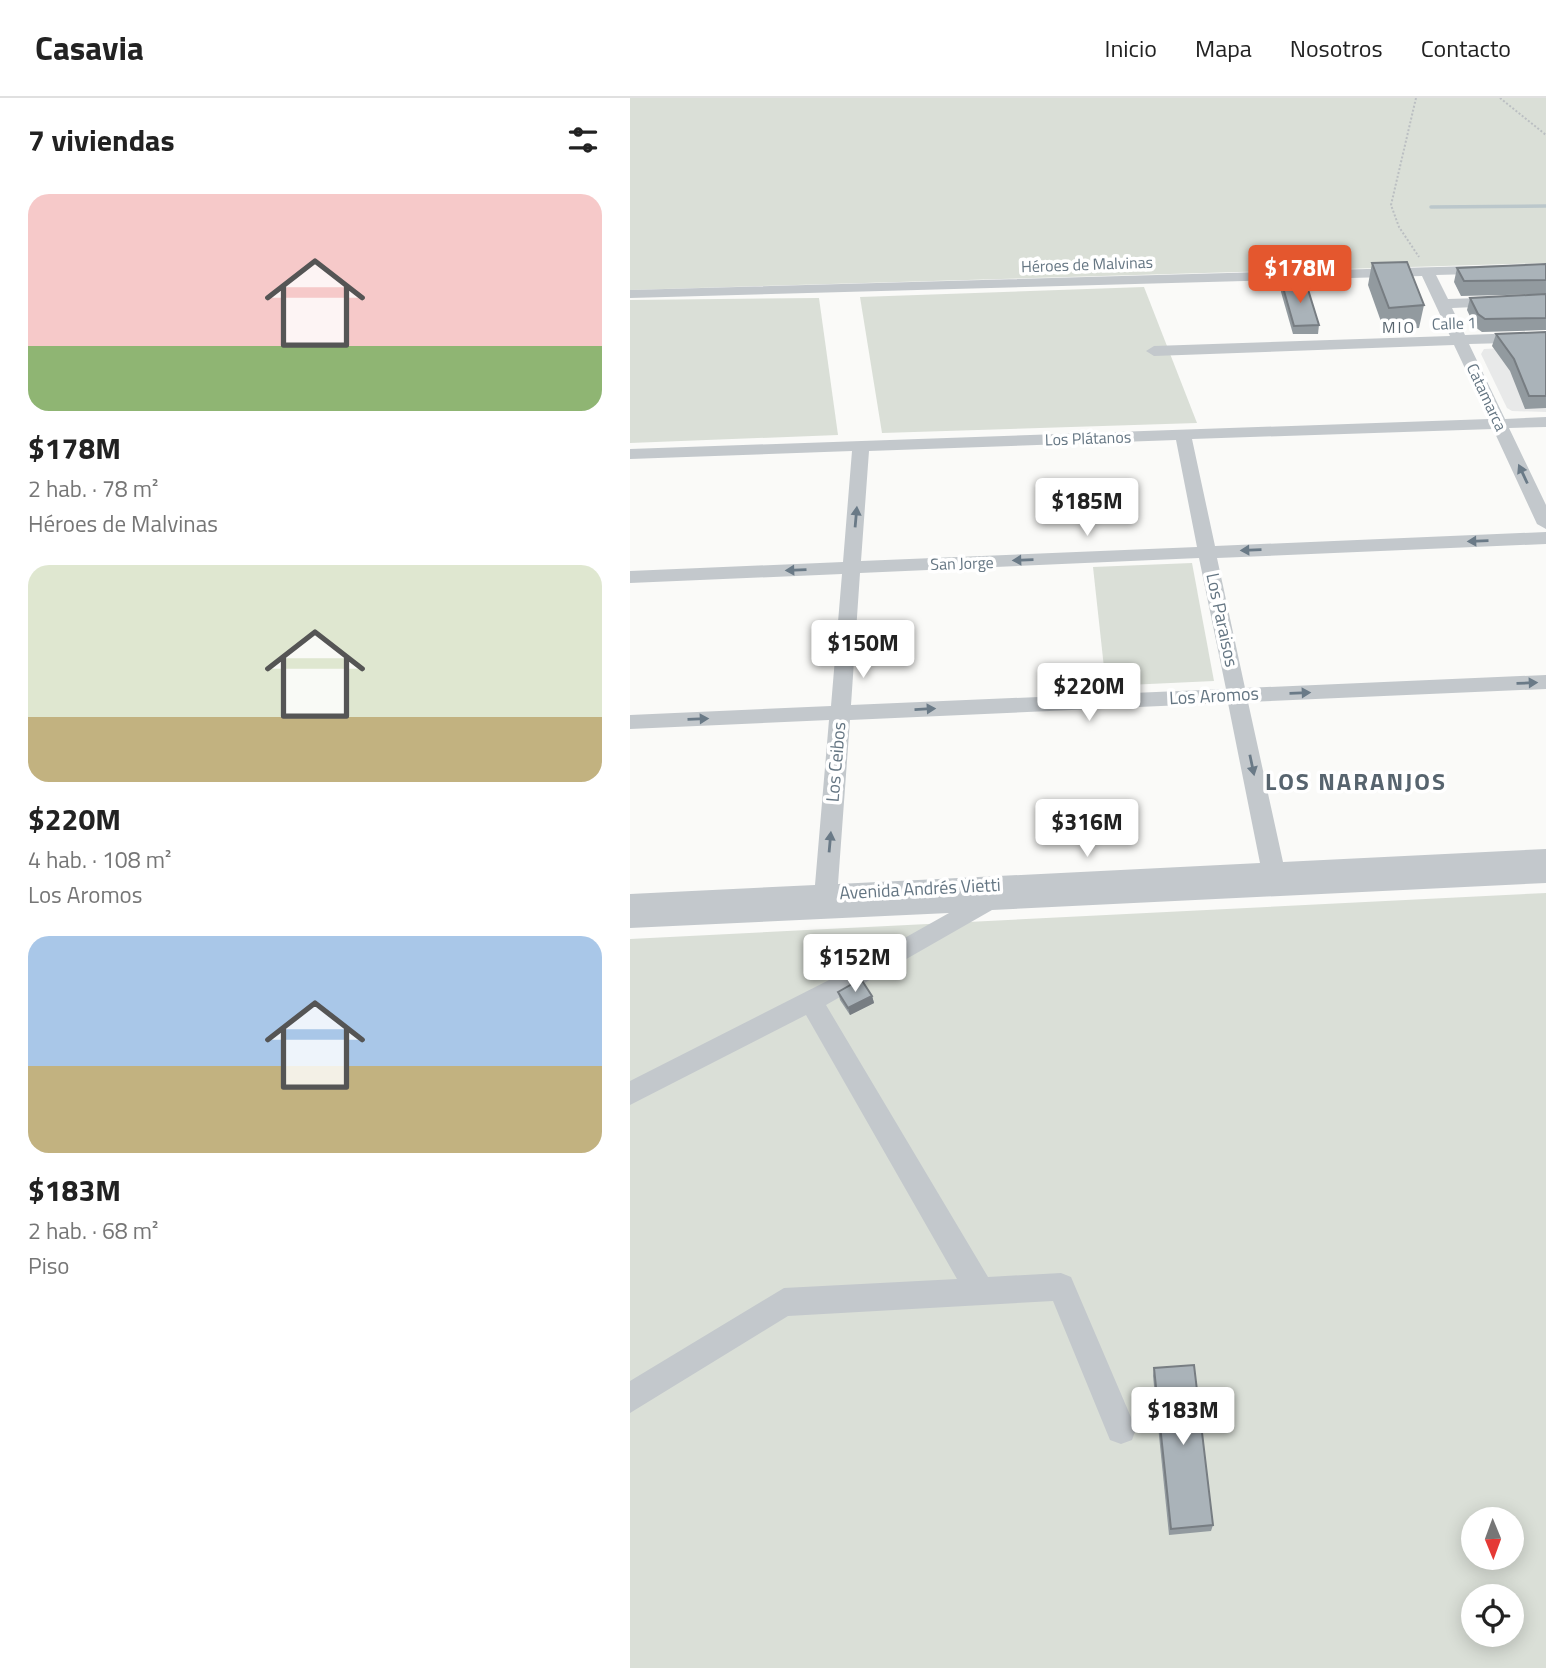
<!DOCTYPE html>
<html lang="es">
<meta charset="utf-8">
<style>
:root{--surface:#fff;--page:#f2f2f2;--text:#222;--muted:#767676;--line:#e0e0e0;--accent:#e4572e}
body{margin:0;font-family:"Titillium Web",sans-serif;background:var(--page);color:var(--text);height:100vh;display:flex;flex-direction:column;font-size:26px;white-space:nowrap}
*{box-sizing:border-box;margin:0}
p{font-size:23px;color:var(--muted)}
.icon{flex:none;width:38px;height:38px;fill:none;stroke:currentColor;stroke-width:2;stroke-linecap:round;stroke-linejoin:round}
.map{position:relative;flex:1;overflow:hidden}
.drawer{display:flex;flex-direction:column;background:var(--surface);width:630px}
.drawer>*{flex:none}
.needle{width:46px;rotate:179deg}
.fabs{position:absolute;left:831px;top:1409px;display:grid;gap:14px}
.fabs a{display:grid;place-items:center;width:63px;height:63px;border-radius:50%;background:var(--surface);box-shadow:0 4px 18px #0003;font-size:35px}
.price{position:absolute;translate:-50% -60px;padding:0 16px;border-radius:7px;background:#fff;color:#222;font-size:23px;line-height:46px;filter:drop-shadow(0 2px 4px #0008)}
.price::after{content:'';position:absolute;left:50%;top:42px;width:21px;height:16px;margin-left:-10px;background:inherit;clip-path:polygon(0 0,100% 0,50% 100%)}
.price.selected{background:var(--accent);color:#fff}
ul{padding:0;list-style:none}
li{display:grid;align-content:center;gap:14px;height:371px;padding:0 28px}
li span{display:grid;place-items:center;height:217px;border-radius:21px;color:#555}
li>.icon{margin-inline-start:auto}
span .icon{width:126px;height:126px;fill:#fffc;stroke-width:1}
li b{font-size:30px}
h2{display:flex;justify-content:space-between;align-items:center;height:84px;padding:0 28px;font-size:30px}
header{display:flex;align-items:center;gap:42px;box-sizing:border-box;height:98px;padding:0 35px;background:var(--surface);border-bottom:2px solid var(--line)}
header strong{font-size:33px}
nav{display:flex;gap:38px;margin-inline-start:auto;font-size:24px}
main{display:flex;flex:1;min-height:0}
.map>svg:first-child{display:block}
</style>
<header>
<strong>Casavia</strong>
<nav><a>Inicio</a><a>Mapa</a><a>Nosotros</a><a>Contacto</a></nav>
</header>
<main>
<section class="drawer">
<h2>7 viviendas<svg class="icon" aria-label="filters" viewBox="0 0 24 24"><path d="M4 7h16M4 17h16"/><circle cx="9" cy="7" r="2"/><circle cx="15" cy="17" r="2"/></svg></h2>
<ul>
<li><span style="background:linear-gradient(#f6c9c9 70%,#8fb573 0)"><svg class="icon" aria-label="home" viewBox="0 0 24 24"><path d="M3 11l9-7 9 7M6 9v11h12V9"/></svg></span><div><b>$178M</b><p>2 hab. · 78 m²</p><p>Héroes de Malvinas</p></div></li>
<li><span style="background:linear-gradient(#dfe7d0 70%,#c2b280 0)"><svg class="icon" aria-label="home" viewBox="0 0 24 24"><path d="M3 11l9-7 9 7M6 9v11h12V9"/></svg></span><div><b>$220M</b><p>4 hab. · 108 m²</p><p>Los Aromos</p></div></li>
<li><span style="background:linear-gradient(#a9c7e8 60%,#c2b280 0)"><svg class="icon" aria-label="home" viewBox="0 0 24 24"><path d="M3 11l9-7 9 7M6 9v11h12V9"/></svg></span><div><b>$183M</b><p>2 hab. · 68 m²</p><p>Piso</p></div></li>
</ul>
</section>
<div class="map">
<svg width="916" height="1570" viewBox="0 0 916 1570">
<rect width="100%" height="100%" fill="#fafaf8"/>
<path fill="#e8e9e9" d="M916,248V314L882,313L877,310L851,256L854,251Z"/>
<g fill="#dadfd7" fill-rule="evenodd">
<path d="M0,0H916V165L0,192Z"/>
<path d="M514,189L567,325L252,335L230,199Z"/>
<path d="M189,200L208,337L0,345V202Z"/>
<path d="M562,465L584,583L476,588L463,469Z"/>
<path d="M916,795V1570H0V841ZM844,1421H882V1460H844ZM844,1498H882V1536H844Z"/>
</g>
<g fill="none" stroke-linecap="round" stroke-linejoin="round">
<path stroke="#bbc7cb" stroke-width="3.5" d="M801,109L916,108"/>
<g stroke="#bbbfc2" stroke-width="2" stroke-dasharray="2 2" stroke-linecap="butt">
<path d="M786,0L761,107L769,129L789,159"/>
<path d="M870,0L916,37"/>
</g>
<path fill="#c3c8cc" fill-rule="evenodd" d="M916,166V174L806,177L818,201L916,198V206L822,210L835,237L916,234V244L839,246L875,321L916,319V329L879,330L916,407V431L907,426L863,331L562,341L585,448L916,434V446L587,460L615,590L916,577V591L618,604L653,764L916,751V785L362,812L196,907L358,1179L431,1175L441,1179L506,1331L502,1342L491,1346L480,1342L423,1203L158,1218L0,1315V1283L154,1190L327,1181L176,917L0,1007V983L207,878L319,815L0,830V796L185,787L199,622L0,631V617L201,608L212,476L0,485V473L213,464L222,353L0,361V351L859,321L824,247L524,258L516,253L524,248L820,238L792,178L0,200V192ZM546,342L567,449L231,463L239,353ZM569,460L596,591L221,607L230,475ZM598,605L630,765L208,786L220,622Z"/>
</g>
<g fill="#929a9f">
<path d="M742,165L794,207L789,230L754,232L738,187Z"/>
<path d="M916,166V232L852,234L845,229L837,212L840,200L912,196L831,198L824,184L827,170Z"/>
<path d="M652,186L689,227L688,236H663L651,194Z"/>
<path d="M916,234V310L895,311L880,273L862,248L866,236Z"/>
<path d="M208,894L242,898L244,905L220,917L210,902Z"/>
<path d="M524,1270L583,1427L581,1433L539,1437L523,1278Z"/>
</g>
<g fill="#777d82">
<path d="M217,858L219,866L197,880L194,873Z"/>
<path d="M242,898L244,905L220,917L218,910Z"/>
</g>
<g fill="#aab3b9" stroke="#777d82" stroke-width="2">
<path d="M777,164L794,207L759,210L742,165Z"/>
<path d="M916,166V182L834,183L827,170Z"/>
<path d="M676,185L689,227L664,228L652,186Z"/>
<path d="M916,196V220L855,221L848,216L840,200Z"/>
<path d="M916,234V298H899L884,261L866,236Z"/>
<path d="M217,858L194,873L193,870Z"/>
<path d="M231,881L242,898L218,910L208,894Z"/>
<path d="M564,1267L583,1427L541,1431L524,1270Z"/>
</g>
<defs><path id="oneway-solid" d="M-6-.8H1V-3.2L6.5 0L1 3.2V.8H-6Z" transform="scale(1.75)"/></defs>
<g fill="#6a7a87">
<use href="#oneway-solid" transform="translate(893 376) rotate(-115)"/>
<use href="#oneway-solid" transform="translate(226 419) rotate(-85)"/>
<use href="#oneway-solid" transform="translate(848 443) rotate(178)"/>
<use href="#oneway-solid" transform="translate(621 452) rotate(178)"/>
<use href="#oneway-solid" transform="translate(393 462) rotate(178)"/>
<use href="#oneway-solid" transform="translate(166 472) rotate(178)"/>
<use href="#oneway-solid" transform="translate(897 585) rotate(-2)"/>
<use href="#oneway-solid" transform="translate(670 595) rotate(-2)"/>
<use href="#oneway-solid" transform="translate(295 611) rotate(-3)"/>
<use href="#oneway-solid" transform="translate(68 621) rotate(-2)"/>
<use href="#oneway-solid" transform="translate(622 667) rotate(78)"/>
<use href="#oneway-solid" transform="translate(200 744) rotate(-85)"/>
</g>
<g text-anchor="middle" stroke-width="7" stroke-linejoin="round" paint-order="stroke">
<g font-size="16" fill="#657683" stroke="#fff">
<text transform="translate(457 166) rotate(-2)" y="6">Héroes de Malvinas</text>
<text transform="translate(824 225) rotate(-2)" y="6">Calle 1</text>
<text transform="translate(857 299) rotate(65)" y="6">Catamarca</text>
<text transform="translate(458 340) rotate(-2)" y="6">Los Plátanos</text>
<text transform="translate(332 465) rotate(-2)" y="6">San Jorge</text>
</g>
<g font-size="16" letter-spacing="2" fill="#57646e" stroke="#fff">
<text x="769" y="235">MIO</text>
</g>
<g font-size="18" fill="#657683" stroke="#fff">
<text transform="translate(592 522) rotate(78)" y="6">Los Paraisos</text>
<text transform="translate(584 598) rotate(-3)" y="6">Los Aromos</text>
<text transform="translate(206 664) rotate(-85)" y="6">Los Ceibos</text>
<text transform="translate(290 791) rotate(-3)" y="6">Avenida Andrés Vietti</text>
</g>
<g font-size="24" font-weight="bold" letter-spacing="2" fill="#57646e" stroke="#fff">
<text x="726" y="692">LOS NARANJOS</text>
</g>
</g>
</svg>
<div class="fabs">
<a><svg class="needle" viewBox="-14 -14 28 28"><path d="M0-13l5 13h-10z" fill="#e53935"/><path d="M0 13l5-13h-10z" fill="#767676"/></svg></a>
<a><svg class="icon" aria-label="locate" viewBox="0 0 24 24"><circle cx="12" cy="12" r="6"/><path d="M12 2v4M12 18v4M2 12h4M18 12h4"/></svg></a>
</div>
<b class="price selected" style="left:670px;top:207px">$178M</b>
<b class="price" style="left:457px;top:440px">$185M</b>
<b class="price" style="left:233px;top:582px">$150M</b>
<b class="price" style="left:459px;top:625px">$220M</b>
<b class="price" style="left:457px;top:761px">$316M</b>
<b class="price" style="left:225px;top:896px">$152M</b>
<b class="price" style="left:553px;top:1349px">$183M</b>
</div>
</main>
